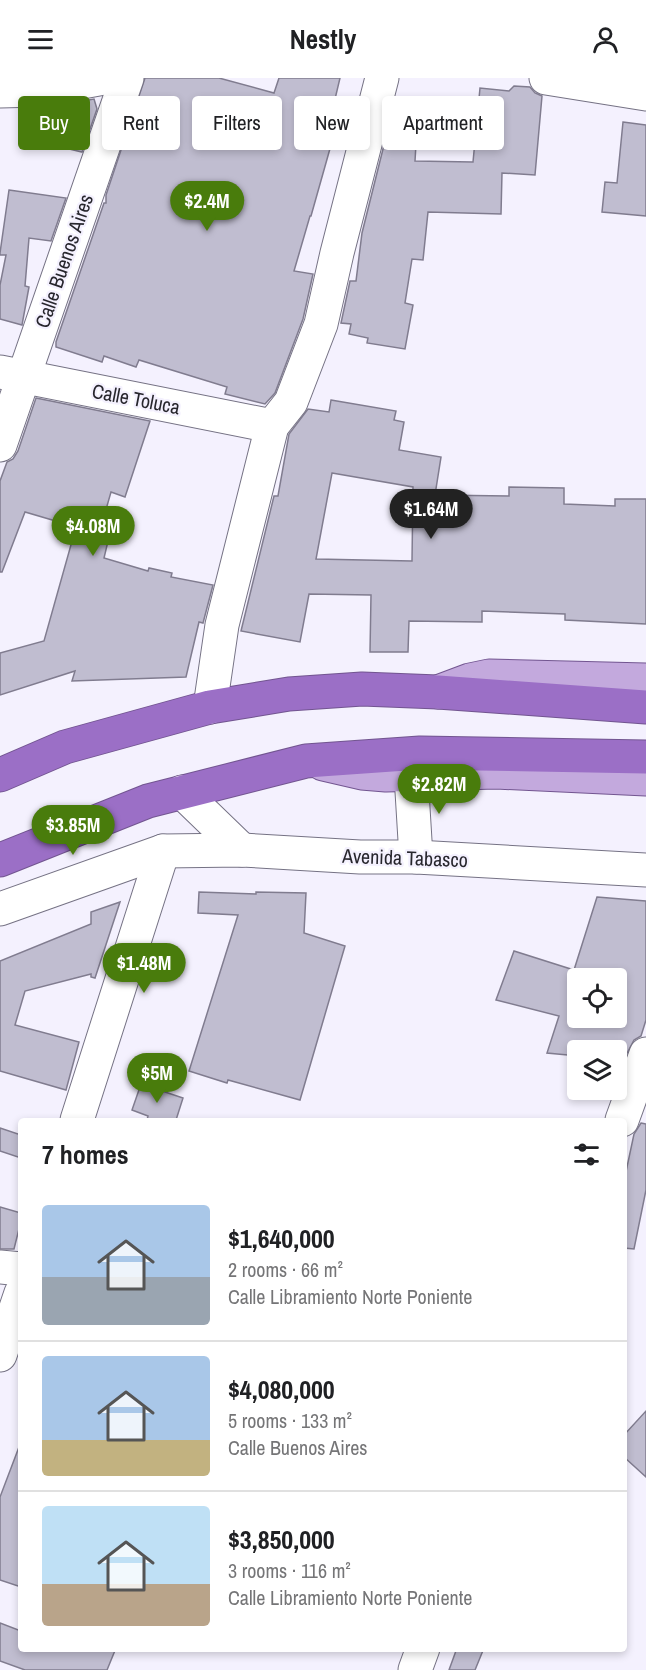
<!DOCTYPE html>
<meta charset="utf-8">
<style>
:root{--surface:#fff;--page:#f2f2f2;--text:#202124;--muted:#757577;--line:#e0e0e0;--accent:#497c0c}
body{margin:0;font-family:"Archivo Narrow",sans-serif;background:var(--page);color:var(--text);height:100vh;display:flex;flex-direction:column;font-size:22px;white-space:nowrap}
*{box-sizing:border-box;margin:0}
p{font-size:20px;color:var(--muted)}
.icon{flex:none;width:33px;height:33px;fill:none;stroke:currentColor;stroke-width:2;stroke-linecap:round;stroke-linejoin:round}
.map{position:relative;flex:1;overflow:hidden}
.details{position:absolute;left:18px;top:1040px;width:609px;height:534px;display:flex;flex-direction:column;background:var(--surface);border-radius:6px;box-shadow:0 3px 9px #0003}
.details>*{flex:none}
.guide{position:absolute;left:18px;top:18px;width:610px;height:54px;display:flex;gap:12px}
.tools{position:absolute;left:567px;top:890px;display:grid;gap:12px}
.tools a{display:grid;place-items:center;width:60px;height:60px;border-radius:6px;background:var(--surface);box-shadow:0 3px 9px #0003;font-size:30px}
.price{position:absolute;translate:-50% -51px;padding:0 14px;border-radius:21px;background:var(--accent);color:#fff;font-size:20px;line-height:39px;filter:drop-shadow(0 2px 3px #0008)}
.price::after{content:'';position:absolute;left:50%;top:36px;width:18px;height:14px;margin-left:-9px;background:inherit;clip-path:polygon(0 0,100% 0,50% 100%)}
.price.on{background:#222;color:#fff}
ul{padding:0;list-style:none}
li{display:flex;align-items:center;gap:18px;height:150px;padding:0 24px}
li+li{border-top:2px solid var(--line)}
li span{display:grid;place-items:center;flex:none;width:168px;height:120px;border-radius:6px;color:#555}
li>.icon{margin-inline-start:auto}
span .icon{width:72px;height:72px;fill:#fffc;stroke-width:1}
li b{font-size:26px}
h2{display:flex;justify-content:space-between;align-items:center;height:72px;padding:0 24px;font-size:26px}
.pill{padding:0 21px;border-radius:6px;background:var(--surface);box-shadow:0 3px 9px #0003;font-size:21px;line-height:54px}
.pill.on{background:var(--accent);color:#fff}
header{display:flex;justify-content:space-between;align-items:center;height:78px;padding:0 24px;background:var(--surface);font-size:27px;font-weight:700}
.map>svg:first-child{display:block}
</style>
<header><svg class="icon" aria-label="menu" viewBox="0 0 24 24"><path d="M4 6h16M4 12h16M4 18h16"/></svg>Nestly<svg class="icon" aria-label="person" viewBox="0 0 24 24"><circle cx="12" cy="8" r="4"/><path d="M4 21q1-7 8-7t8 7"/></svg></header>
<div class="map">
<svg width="646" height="1592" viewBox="0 0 646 1592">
<rect width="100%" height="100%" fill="#f4f1fe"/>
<g fill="#c0bdd0" stroke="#807c8f" stroke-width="1.5" fill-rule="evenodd">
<path d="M145,0H219L274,15L279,0H340L331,38L348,42L342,62L333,60L311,138H310L294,193L313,196L303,241L275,315L265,326L225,316L227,309L139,282L136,289L104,278L102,284L56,269V264L104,125H106V117Z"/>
<path d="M514,8L530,9L535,15L542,18L535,97L502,95L501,136L428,134L423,182L412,181L405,225L413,227L405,271L367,265L368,260L349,256L351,246L341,245L350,203H356L362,155L389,47L417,49L415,83L473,84L480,10L509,13Z"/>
<path d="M94,21L97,31L82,74L40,64L49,29Z"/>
<path d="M623,44L646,47V138L602,134L605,104L617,105Z"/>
<path d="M9,112L66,120L51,163L29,160L25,208L29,209L22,247L0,241V207L6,177H0V175Z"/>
<path d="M36,320L150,343L125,419L111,414L99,456L109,459L104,480L148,493L149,490L172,495L171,499L213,507L203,545L199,544L186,599L72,603L75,593L0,617V575L44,563L76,449L25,434L2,494H0V403L7,384L13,381L18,373Z"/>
<path d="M331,322L396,333L394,342L404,344L399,372L441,379L435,417L509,418V409L564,410V426L615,428V421H646V546L565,542V536L482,533V544L409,543L408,574H370L371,517L309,516L300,564L241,553L274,418H278L289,356L308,331L329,334ZM332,395L413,409L412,483L316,481Z"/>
<path d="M199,814L256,816V814L306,815L304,855L345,868L300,1022L228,1002L227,1005L189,993L238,837L198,835Z"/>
<path d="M597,819L646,823V942L641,958L634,962L624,981H616V972H578V978L547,975L559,938L496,922L514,873L574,892ZM578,900H616V939H578Z"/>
<path d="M120,824L95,900L91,899V896L25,913L15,947L79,964L66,1012L0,993V883L91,846V834Z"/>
<path d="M141,1006L183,1020L176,1042H147L148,1038L132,1032Z"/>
<path d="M641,1045L646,1046V1112L634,1171L624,1170V1103L634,1056Z"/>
<path d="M0,1050L21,1057V1080L0,1073Z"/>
<path d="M0,1129L21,1135V1143L14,1171H0Z"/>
<path d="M646,1333V1399L624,1379V1357Z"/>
<path d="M19,1369H21V1509L0,1502V1419Z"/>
<path d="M0,1545L21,1553V1570H116L107,1592H25L0,1583Z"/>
<path d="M457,1570H484L475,1592H449Z"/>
</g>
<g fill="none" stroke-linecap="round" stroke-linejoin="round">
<g stroke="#757284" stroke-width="35">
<g id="minor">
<path d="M546,0L646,16"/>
<path d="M0,13L39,12L104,0"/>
<path d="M0,294L272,348"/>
<path d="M0,367L127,0"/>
<path d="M210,629L222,547L272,348L291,324L321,246L337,175L382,0"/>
<path d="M411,697L416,779"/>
<path d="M182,714L242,772"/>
<path d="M0,831L163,773L242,772L360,779H416L646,792"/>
<path d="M77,1042L163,773"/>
<path d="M622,1042L646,976"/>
<path d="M0,1189L21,1191"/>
<path d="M0,1277L21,1215"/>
<path d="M415,1592L423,1570"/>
</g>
</g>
<g stroke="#725590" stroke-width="35">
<g id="major">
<path d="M438,614L470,602L489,598L646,602"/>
<path d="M323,686L362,695L386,697L496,694L646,701"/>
</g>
</g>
<g stroke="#725590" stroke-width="35">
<g id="highway">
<path d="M0,697L65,669L210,629L289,616L362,611L438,614L646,629"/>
<path d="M0,782L148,723L306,683L420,675L646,679"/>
</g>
</g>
<use href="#minor" stroke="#fff" stroke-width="33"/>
<use href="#major" stroke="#c3a9dd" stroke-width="33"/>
<use href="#highway" stroke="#9b6fc6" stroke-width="33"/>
</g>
<g text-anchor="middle" stroke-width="4.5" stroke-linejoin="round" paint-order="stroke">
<g font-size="20" fill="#27262d" stroke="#f4f1fe">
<text transform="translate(64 183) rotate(-71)" y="7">Calle Buenos Aires</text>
<text transform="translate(136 321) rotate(11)" y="7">Calle Toluca</text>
<text transform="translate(405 780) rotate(2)" y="7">Avenida Tabasco</text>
</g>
</g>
</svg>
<div class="tools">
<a><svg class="icon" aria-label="locate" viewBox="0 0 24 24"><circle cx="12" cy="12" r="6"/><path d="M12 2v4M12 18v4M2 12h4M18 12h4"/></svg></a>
<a><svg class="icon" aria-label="layers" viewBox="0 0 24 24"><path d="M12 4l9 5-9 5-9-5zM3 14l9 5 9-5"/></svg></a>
</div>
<b class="price" style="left:207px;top:154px">$2.4M</b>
<b class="price on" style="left:431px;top:462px">$1.64M</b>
<b class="price" style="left:93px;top:479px">$4.08M</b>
<b class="price" style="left:439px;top:737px">$2.82M</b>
<b class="price" style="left:73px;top:778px">$3.85M</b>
<b class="price" style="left:144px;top:916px">$1.48M</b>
<b class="price" style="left:157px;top:1026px">$5M</b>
<div class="guide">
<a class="pill on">Buy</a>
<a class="pill">Rent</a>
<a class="pill">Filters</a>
<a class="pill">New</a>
<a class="pill">Apartment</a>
</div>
<section class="details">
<h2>7 homes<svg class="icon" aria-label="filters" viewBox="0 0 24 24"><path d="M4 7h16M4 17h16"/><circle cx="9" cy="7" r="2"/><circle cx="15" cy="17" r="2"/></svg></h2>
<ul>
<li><span style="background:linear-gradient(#a9c7e8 60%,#9aa5b1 0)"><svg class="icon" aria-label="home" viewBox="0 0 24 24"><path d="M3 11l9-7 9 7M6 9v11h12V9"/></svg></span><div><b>$1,640,000</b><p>2 rooms · 66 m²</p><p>Calle Libramiento Norte Poniente</p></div></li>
<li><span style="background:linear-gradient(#a9c7e8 70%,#c2b280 0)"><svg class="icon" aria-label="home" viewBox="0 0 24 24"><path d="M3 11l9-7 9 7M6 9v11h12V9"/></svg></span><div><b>$4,080,000</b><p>5 rooms · 133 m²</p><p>Calle Buenos Aires</p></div></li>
<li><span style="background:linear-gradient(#bfe0f5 65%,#b9a48a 0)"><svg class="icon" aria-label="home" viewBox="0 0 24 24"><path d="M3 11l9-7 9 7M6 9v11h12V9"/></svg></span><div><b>$3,850,000</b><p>3 rooms · 116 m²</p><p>Calle Libramiento Norte Poniente</p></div></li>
</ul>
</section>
</div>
